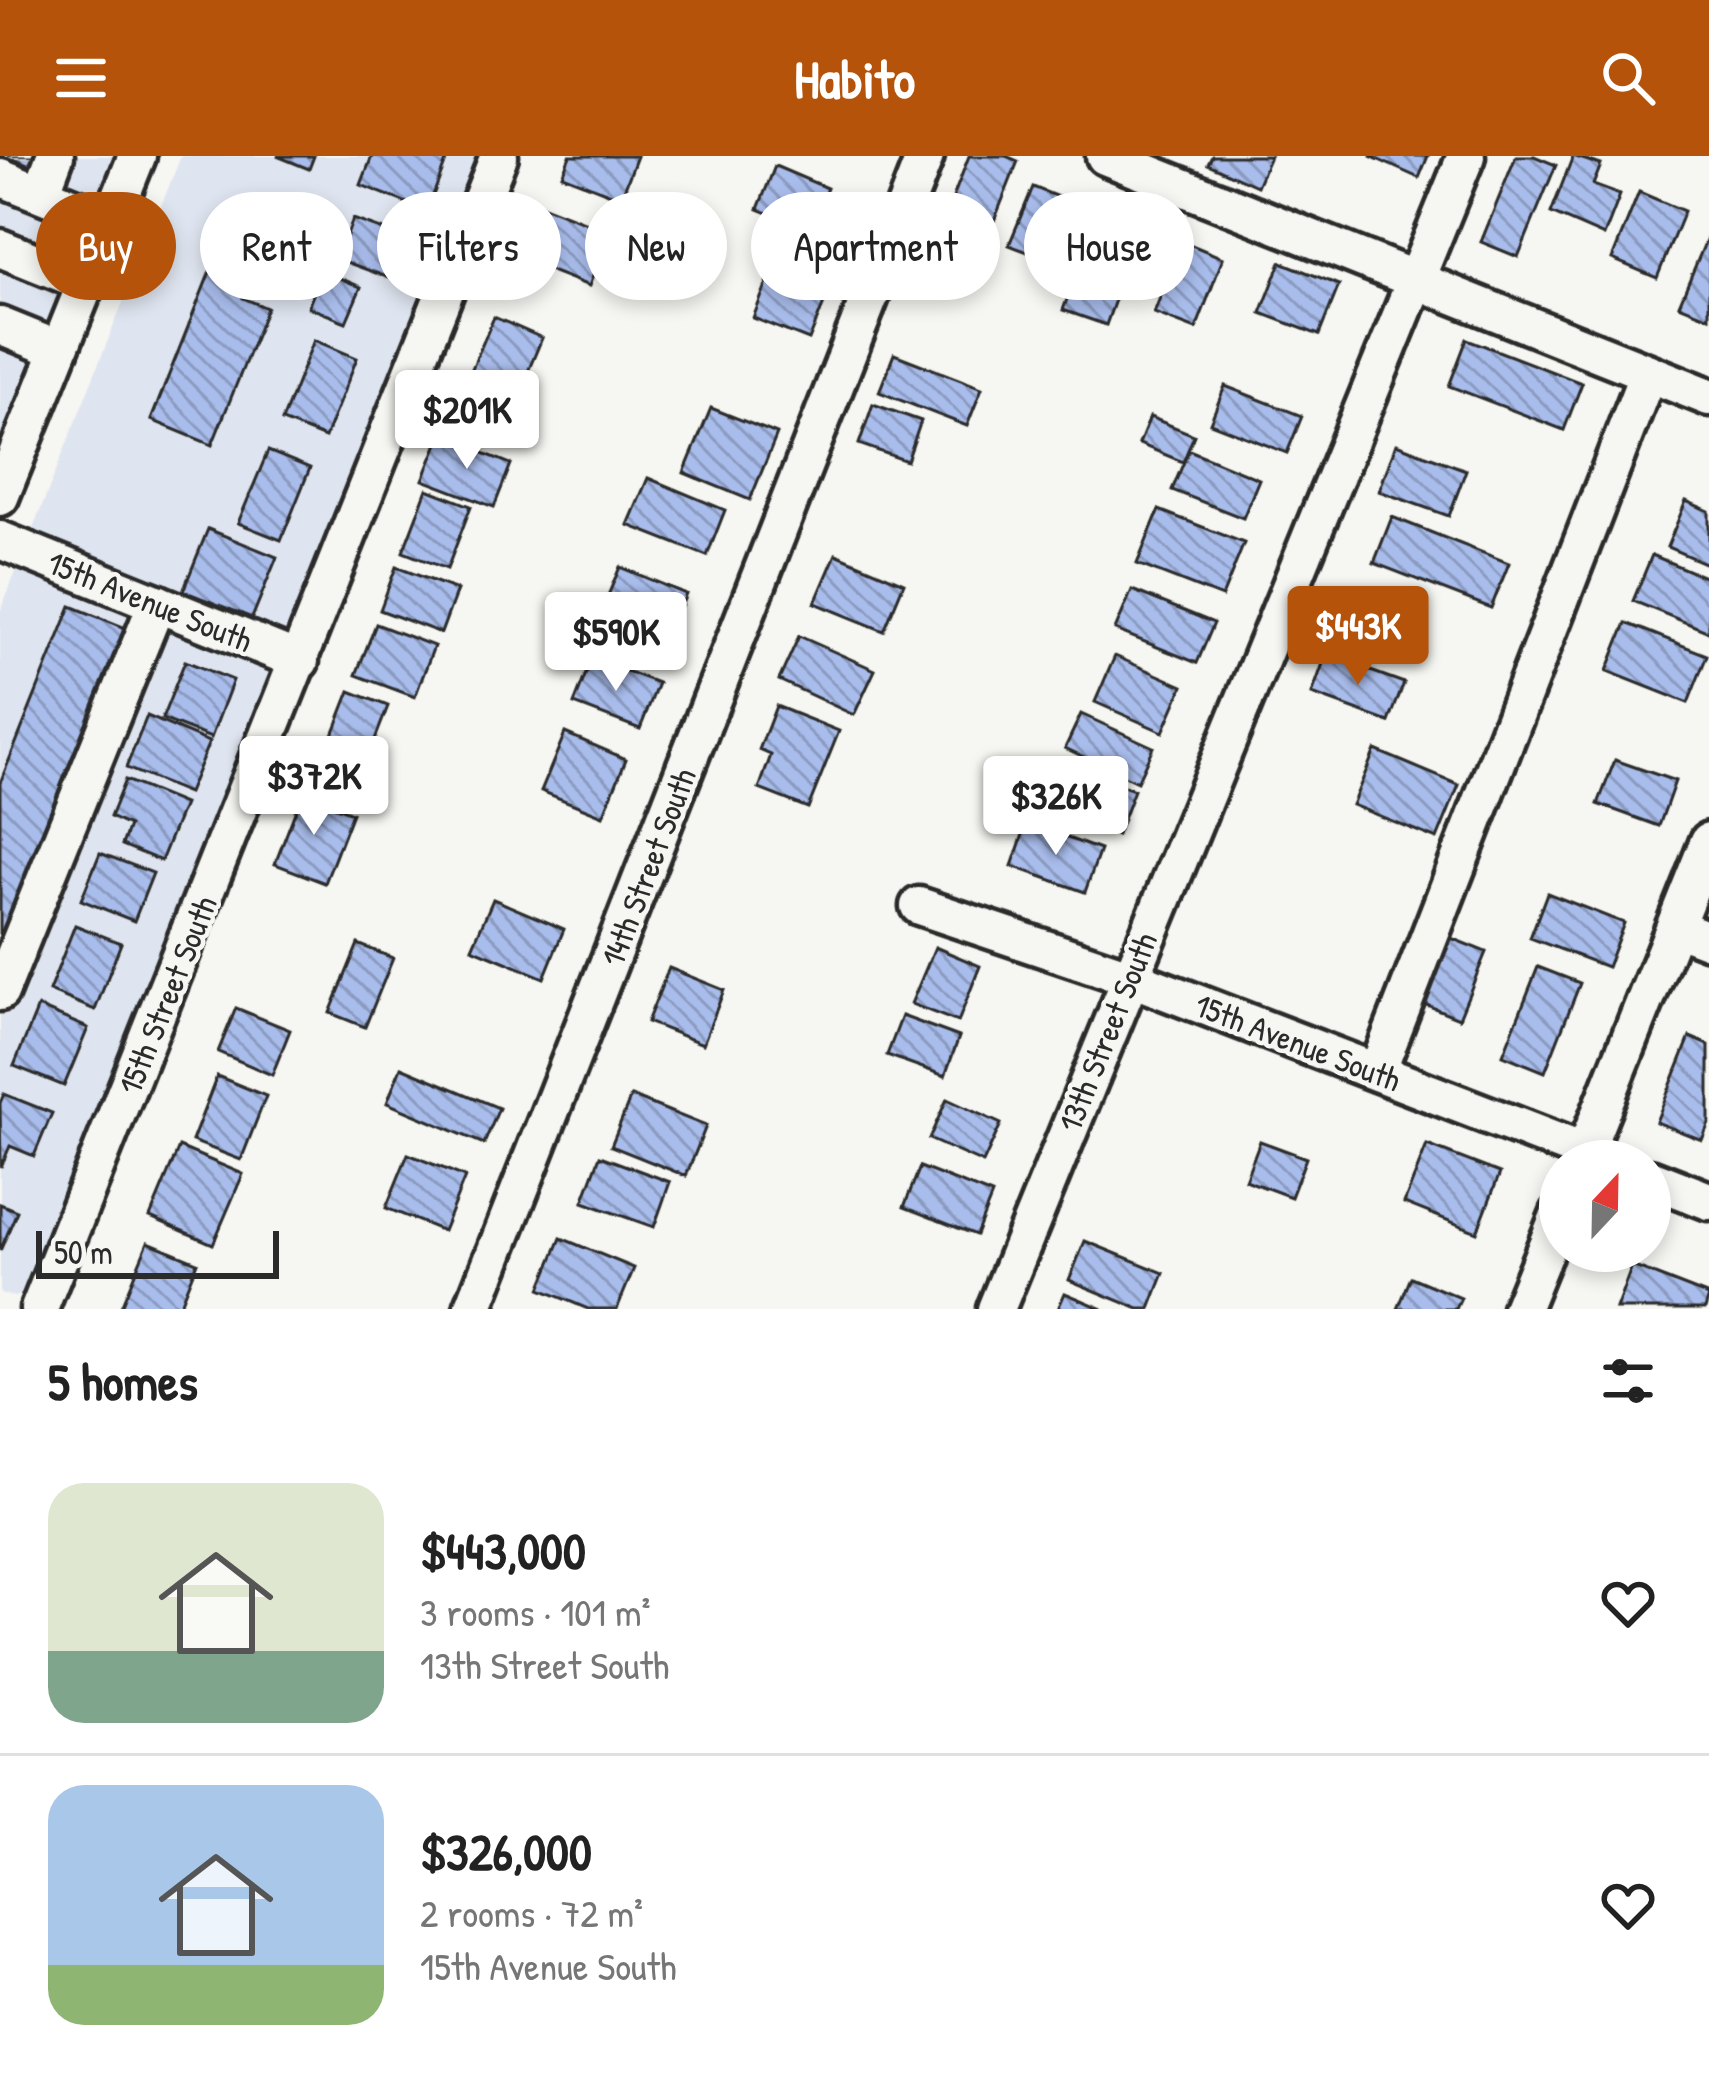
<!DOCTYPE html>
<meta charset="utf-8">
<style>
:root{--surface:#fff;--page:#f2f2f2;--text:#222;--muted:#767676;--line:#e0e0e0;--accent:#b45309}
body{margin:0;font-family:"Patrick Hand",sans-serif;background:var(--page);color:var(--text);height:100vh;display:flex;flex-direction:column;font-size:45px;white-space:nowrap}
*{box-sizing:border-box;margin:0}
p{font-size:39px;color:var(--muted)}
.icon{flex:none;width:66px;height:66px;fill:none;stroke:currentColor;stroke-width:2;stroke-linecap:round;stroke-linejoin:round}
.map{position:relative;height:1153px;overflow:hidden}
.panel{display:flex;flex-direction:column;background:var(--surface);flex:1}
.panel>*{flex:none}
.banner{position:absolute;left:36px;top:36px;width:1638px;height:108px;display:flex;gap:24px}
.needle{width:78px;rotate:22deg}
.controls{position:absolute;left:1539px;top:984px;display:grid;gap:24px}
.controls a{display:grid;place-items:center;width:132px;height:132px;border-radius:50%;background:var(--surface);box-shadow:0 6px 18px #0003;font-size:60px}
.scale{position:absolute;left:36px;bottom:30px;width:243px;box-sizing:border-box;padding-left:12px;border:6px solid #2b2b2b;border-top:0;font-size:33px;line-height:42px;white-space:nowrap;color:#2b2b2b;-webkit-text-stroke:9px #f6f6f2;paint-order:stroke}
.price{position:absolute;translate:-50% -102px;padding:0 27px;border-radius:12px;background:#fff;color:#222;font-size:39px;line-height:78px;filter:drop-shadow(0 3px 6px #0008)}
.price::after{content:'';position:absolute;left:50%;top:72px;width:36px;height:27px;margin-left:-18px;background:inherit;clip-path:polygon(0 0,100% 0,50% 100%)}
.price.active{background:var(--accent);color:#fff}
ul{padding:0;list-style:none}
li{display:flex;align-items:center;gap:36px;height:300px;padding:0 48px}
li+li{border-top:3px solid var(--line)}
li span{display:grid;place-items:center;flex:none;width:336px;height:240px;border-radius:36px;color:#555}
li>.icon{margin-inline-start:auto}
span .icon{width:144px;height:144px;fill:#fffc;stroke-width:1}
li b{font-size:51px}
h2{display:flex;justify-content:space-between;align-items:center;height:144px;padding:0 48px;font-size:51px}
.chip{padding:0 42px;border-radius:54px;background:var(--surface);box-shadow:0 6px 18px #0003;font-size:42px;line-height:108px}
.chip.active{background:var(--accent);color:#fff}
header{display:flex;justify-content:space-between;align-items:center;height:156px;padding:0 48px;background:var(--accent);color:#fff;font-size:54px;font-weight:800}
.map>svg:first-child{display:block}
</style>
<header><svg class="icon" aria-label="menu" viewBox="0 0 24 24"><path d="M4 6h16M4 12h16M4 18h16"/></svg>Habito<svg class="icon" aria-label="search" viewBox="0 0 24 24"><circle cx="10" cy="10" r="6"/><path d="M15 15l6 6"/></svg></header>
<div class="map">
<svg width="1709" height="1153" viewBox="0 0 1709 1153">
<defs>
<pattern id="building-back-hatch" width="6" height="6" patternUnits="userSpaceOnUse" patternTransform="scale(3)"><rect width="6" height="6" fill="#a9bdec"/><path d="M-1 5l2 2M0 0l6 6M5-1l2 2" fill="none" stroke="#8a9abf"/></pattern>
</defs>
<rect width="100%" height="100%" fill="#f6f6f2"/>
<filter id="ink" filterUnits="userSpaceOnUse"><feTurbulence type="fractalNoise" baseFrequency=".00833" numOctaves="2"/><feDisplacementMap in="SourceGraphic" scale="24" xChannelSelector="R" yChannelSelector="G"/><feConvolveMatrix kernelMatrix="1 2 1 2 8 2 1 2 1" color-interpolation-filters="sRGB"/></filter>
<g filter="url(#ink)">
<g fill="#dfe5f0">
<path d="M0,0H145L101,112L0,72Z"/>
<path d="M181,0H481L32,1130L15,1141L0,1137V456Z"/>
<path d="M0,112L87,147L0,365Z"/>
</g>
<g fill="url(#building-back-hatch)" stroke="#2b2b2b" stroke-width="3">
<path d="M8,0H45L39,13Z"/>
<path d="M277,0H314L309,13Z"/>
<path d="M372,0H448L427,55L361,29Z"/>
<path d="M570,0H637L621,42L562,19Z"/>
<path d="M969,0H1006L1018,5L982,95L939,78Z"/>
<path d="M1212,0H1270L1257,30L1208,8Z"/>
<path d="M1370,0H1428L1419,22Z"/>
<path d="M1516,0H1534L1556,9L1518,101L1481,86Z"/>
<path d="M1573,0L1601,9L1593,29L1620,39L1604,80L1551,57Z"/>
<path d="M775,10L827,32L810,74L758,53Z"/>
<path d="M1033,31L1078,49L1054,106L1009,89Z"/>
<path d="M1639,36L1684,55L1657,122L1612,103Z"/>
<path d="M1104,42L1146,57L1106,169L1063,154Z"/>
<path d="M533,46L610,76L589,130L512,100Z"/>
<path d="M353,63L425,89L411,130L338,103Z"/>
<path d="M1709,77V161L1679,149Z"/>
<path d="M1182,85L1223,102L1196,173L1154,157Z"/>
<path d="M219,93L255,107L243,142L267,152L212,289L151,264Z"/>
<path d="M1281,106L1339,129L1319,179L1261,157Z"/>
<path d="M773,112L829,135L809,184L753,162Z"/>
<path d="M323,115L361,131L346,166L308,151Z"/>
<path d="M494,161L542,182L511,256L462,236Z"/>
<path d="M1467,183L1582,227L1564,274L1449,230Z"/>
<path d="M314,184L357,202L325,282L282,265Z"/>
<path d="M894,198L982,232L967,270L879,236Z"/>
<path d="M1225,230L1302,260L1287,297L1210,267Z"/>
<path d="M873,248L921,265L907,305L859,288Z"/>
<path d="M711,252L777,278L750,344L684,317Z"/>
<path d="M1150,261L1194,279L1183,306L1139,288Z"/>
<path d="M441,280L511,308L494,351L423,324Z"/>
<path d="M1396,288L1466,314L1449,360L1379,335Z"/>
<path d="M1189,294L1259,323L1243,362L1172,334Z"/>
<path d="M268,295L310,312L281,384L238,367Z"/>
<path d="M648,322L725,354L707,400L628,369Z"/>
<path d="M427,333L471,350L447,413L403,396Z"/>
<path d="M1686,345L1709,355V409L1667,391Z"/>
<path d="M1159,354L1244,387L1222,441L1137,408Z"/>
<path d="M1392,361L1509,407L1491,452L1374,407Z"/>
<path d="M208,373L277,401L252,462L183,435Z"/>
<path d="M836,398L904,427L884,475L815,447Z"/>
<path d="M1652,399L1709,423V476L1633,445Z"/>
<path d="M396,411L457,434L441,477L380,454Z"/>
<path d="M620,411L686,438L663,495L596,468Z"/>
<path d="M1132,434L1214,467L1197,507L1115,474Z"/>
<path d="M71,450L136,476L0,814V627Z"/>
<path d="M1626,467L1707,499L1688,547L1607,515Z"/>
<path d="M376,468L434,490L415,541L356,519Z"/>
<path d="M799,480L875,514L854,559L779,524Z"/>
<path d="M1326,499L1404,527L1389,566L1312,538Z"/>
<path d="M1115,500L1183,530L1163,576L1095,546Z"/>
<path d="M592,502L658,527L640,573L574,548Z"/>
<path d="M185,505L233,524L211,582L162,563Z"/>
<path d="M350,535L388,550L365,609L327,594Z"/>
<path d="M776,550L839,575L808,652L759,633L771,599L759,594Z"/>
<path d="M1081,558L1153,591L1137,626L1065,592Z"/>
<path d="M147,560L209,586L188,637L126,612Z"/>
<path d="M565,577L626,603L603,660L541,635Z"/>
<path d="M1375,594L1459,629L1437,683L1352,649Z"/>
<path d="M1615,604L1675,625L1659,670L1598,648Z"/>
<path d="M1064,608L1134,634L1117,679L1048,652Z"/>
<path d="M125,624L184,648L161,705L122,689L129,670L110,661Z"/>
<path d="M302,638L352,657L325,727L275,708Z"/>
<path d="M1027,667L1100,694L1085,736L1012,710Z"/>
<path d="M100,697L153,717L134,765L81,744Z"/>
<path d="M1547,737L1624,767L1607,811L1530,782Z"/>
<path d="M493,743L564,773L544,822L472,792Z"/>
<path d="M75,769L121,787L95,854L49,835Z"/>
<path d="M1441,778L1486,796L1459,862L1414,844Z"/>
<path d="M358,788L393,802L365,871L330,857Z"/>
<path d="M935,791L980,810L958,866L911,848Z"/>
<path d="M1538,811L1580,827L1545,916L1503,899Z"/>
<path d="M669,812L724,834L703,888L647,866Z"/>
<path d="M38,851L88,872L64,930L14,910Z"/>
<path d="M236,852L290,874L272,919L218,896Z"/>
<path d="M902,860L959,881L945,920L887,899Z"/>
<path d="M1690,881L1709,889V967L1702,984L1656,966Z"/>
<path d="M401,911L499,952L484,988L387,947Z"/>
<path d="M217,920L266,940L241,1004L192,985Z"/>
<path d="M4,938L52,957L34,1000L10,990L1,1011L0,947Z"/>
<path d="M631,940L706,970L686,1020L611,990Z"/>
<path d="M947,943L1001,968L983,1007L929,983Z"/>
<path d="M1260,985L1306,1002L1291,1041L1245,1024Z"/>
<path d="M1427,989L1500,1017L1477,1076L1404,1047Z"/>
<path d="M179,991L243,1018L213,1088L150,1061Z"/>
<path d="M408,998L465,1021L443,1075L386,1052Z"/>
<path d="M600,1000L670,1026L654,1071L583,1046Z"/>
<path d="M920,1011L992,1039L976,1079L904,1051Z"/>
<path d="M0,1048L17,1055L0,1095Z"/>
<path d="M561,1082L634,1112L617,1153H588L540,1133Z"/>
<path d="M1085,1085L1164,1117L1150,1153H1139L1069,1124Z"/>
<path d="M148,1086L197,1106L178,1153H120Z"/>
<path d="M1632,1110L1709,1140L1705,1153H1616Z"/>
<path d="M1411,1121L1461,1142L1456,1153H1398Z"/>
<path d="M1065,1137L1103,1153H1058Z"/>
</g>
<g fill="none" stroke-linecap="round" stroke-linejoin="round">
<path stroke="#cdcdca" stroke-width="36" stroke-dasharray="36 18" stroke-linecap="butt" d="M13,2V0"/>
<g stroke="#2b2b2b" stroke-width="45">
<g id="minor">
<path d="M1105,0L1709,241"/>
<path d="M0,21L111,66"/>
<path d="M41,37L55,0"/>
<path d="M0,92L87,127"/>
<path d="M0,170L59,194"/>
<path d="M0,341L137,0"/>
<path d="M0,384L300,505"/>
<path d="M919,750L1129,821L1607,1005"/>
<path d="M1675,771L1709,784"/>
<path d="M0,836L157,447"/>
<path d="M1377,916L1648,217"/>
<path d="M1581,1005L1709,685"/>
<path d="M1650,1022L1709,1045"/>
<path d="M39,1153L499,0"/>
<path d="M473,1153L925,0"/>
<path d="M996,1153L1466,0"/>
<path d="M1521,1153L1560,1057"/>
</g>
</g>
<use href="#minor" stroke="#f6f6f2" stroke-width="36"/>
</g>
</g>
<g text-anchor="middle" stroke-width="9" stroke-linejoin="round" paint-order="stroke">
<g font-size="33" fill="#2b2b2b" stroke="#f6f6f2">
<text transform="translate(150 445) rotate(22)" y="12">15th Avenue South</text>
<text transform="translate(648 711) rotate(-69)" y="12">14th Street South</text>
<text transform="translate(167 839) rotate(-68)" y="12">15th Street South</text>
<text transform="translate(1107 876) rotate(-68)" y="12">13th Street South</text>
<text transform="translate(1298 886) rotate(21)" y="12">15th Avenue South</text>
</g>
</g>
</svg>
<div class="controls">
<a><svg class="needle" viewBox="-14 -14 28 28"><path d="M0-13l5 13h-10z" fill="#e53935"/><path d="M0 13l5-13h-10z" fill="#767676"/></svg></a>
</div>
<div class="scale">50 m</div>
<b class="price" style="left:467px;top:316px">$201K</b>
<b class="price active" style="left:1358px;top:532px">$443K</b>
<b class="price" style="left:616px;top:538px">$590K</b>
<b class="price" style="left:314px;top:682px">$372K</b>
<b class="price" style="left:1056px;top:702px">$326K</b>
<div class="banner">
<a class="chip active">Buy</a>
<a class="chip">Rent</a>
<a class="chip">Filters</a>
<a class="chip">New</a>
<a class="chip">Apartment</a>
<a class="chip">House</a>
</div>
</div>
<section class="panel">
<h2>5 homes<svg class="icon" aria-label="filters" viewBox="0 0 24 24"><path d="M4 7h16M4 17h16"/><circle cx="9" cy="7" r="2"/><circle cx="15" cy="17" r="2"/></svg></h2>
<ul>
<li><span style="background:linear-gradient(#dfe7d0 70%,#7fa58c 0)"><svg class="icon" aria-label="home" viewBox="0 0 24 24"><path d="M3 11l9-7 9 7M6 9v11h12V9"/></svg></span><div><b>$443,000</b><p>3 rooms · 101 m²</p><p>13th Street South</p></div><svg class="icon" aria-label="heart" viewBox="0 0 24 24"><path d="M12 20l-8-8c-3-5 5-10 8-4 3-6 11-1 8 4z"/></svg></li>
<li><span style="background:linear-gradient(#a9c7e8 75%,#8fb573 0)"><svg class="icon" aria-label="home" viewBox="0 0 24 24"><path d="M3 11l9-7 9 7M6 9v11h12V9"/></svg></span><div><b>$326,000</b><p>2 rooms · 72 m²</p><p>15th Avenue South</p></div><svg class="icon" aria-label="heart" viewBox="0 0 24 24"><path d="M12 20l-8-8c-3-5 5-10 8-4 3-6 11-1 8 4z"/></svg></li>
</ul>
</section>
